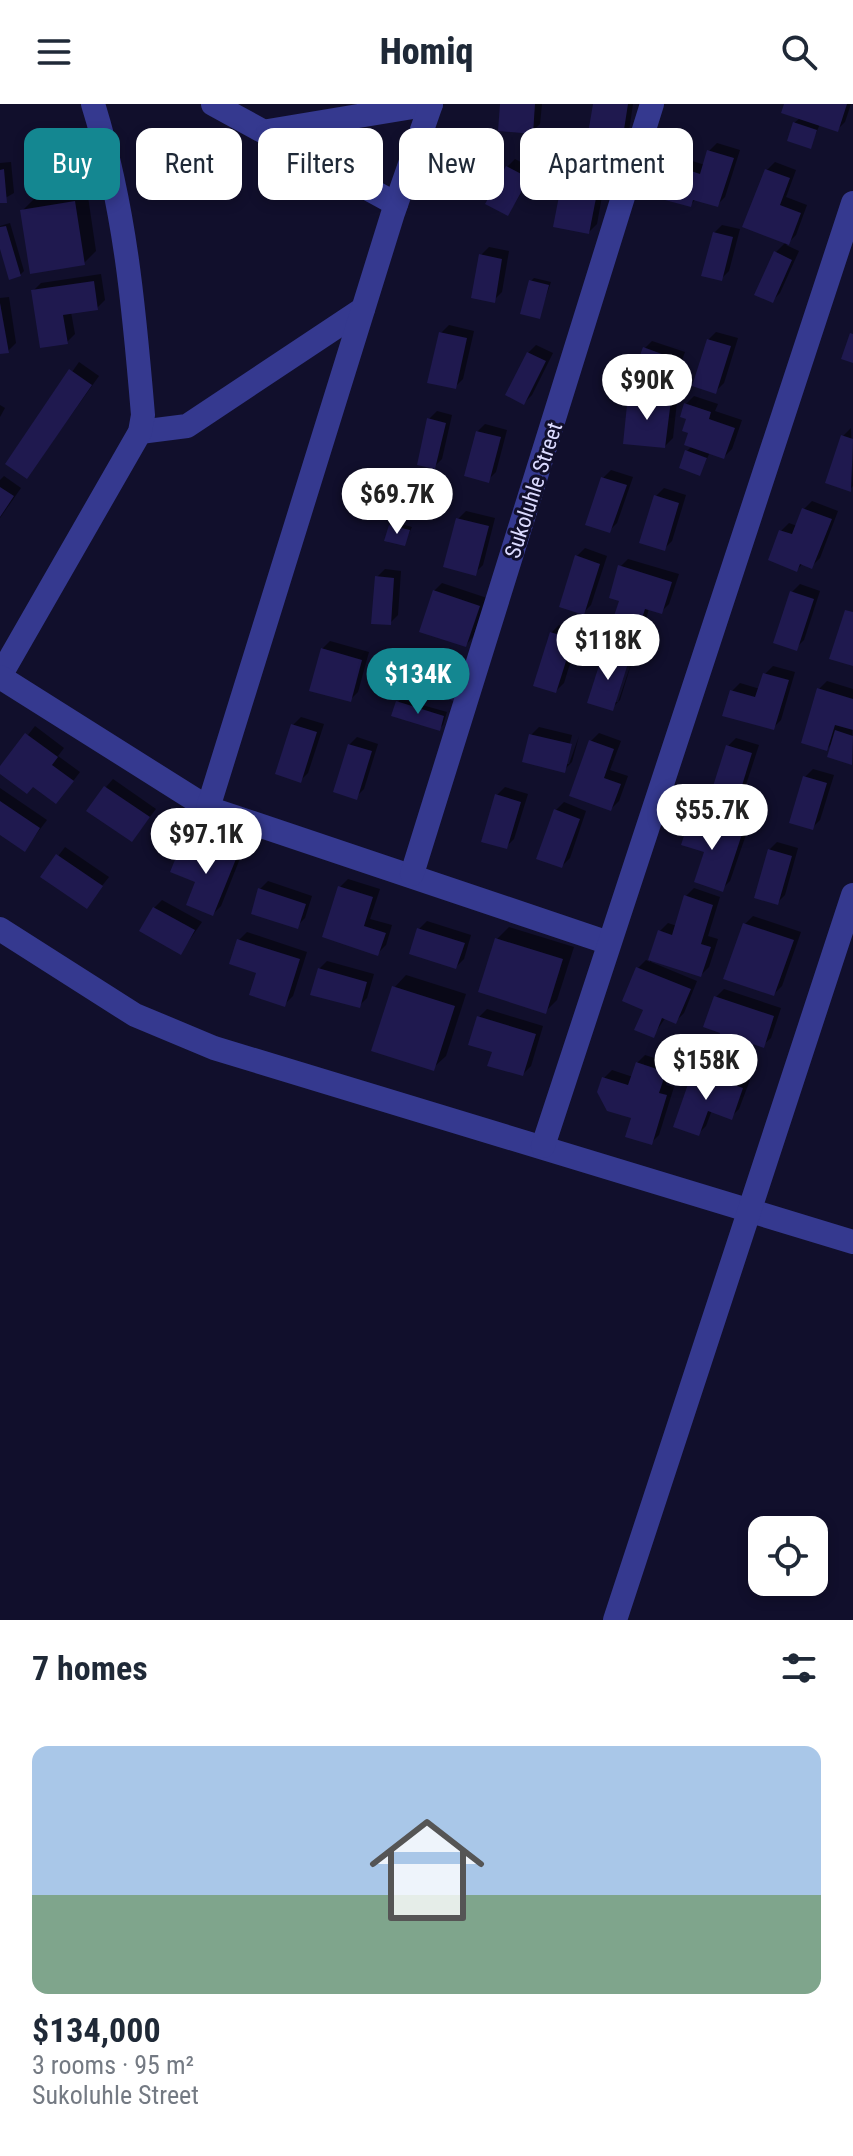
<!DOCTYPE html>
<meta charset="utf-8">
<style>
:root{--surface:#fff;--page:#f6f6f7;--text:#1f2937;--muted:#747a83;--line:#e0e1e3;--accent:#148791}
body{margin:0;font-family:"Roboto Condensed",sans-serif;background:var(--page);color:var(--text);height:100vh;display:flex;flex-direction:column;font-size:30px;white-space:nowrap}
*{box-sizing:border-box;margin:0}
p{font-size:26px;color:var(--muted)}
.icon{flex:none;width:44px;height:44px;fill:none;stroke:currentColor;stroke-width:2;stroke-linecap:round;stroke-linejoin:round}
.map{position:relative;height:1516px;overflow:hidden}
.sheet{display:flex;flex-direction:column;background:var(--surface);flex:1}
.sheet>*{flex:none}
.banner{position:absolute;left:24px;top:24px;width:806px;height:72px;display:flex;gap:16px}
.controls{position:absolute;left:748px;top:1412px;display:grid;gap:16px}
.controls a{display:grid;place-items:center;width:80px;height:80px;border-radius:16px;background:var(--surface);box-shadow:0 4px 12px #0003;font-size:40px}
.price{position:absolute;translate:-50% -68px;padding:0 18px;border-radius:28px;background:#fff;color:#222;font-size:26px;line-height:52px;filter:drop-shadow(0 2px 4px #0008)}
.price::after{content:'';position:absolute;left:50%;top:48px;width:24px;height:18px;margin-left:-12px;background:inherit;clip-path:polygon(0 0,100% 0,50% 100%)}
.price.on{background:var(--accent);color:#fff}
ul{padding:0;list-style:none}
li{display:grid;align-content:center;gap:16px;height:424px;padding:0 32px}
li+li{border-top:2px solid var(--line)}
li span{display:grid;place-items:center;height:248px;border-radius:16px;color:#555}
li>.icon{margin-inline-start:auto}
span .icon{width:144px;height:144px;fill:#fffc;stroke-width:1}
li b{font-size:34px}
h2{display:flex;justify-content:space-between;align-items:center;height:96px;padding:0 32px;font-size:34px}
.tag{padding:0 28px;border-radius:16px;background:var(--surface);box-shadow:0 4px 12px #0003;font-size:28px;line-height:72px}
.tag.on{background:var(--accent);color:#fff}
header{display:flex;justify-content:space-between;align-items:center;height:104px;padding:0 32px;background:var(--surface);font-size:36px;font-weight:800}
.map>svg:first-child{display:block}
</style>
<header><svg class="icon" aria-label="menu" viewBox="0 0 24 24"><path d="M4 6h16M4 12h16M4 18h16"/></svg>Homiq<svg class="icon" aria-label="search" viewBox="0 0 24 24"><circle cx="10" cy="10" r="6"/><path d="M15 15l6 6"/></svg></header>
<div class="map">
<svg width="853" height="1516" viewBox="0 0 853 1516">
<rect width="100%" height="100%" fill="#110f2c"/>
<g fill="#0007">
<path d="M502,0H542L540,20L532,28Z"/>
<path d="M595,0H633L624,61L616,69Z"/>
<path d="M786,0H851L845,18L837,26L820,20L810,43L794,19L800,14Z"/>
<path d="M59,25L61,39L57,42L31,31Z"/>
<path d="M717,39L740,46L725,93L717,101L697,94L690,101L678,63L686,55L705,61L709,47Z"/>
<path d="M92,49L94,69L86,77L41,62L49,54Z"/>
<path d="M515,55L536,66L508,110L507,63Z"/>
<path d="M11,58L14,89L0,97V59Z"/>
<path d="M775,58L796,66L786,93L807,101L796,131L786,141L799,147L780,189L772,197L776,148L786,138L767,66Z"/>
<path d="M570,80L603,87L597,120L589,128L562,88Z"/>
<path d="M87,86L96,147L84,159L22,107L34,95Z"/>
<path d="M10,119L24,167L20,171L0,138V122Z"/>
<path d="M722,121L740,125L729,167L721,175L714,129Z"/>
<path d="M489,143L509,147L502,188L494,196L481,151Z"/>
<path d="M101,170L105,196L97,204L71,208L75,230L67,238L33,187L41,179Z"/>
<path d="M534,174L551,178L539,212L531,177Z"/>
<path d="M9,193L16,239L8,247L0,248V194Z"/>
<path d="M449,221L474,227L463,275L455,283L441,229Z"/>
<path d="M716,228L738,234L724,279L716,287L708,236Z"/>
<path d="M652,237L685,248L678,267L670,275L644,245Z"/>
<path d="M536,241L553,249L532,291L524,299L528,249Z"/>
<path d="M79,258L99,272L27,373L8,360Z"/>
<path d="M638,284L678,289L673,334L665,342L630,292Z"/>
<path d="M694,292L718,300L715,307L742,316L732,345L724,353L710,348L700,370L687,347L692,342L686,300Z"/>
<path d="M0,301L5,304L0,313Z"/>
<path d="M437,307L452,311L442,355L434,363L429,315Z"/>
<path d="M485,320L507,326L496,368L488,376L477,328Z"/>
<path d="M851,324L853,382L850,385L843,332Z"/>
<path d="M611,366L633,373L617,419L609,427L603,374Z"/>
<path d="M4,372L21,384L0,414V376Z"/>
<path d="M388,381L419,394L408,413L385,385Z"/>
<path d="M664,384L686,391L672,437L664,445L656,392Z"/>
<path d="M812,397L838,407L820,454L812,462L803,459L797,466L781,427L789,419L797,422L804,405Z"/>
<path d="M466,407L495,414L483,461L475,469L458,415Z"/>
<path d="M394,418L412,423L404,440L390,422Z"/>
<path d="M585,444L607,452L591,501L583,509L577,452Z"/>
<path d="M628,455L679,470L669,500L661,508L649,504L646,516L638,524L620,463Z"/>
<path d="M385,465L401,467L398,511L390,519L377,473Z"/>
<path d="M442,479L487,494L473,533L466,541L434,487Z"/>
<path d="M800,480L820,487L804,536L796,544L792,488Z"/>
<path d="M559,521L580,527L564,579L556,587L551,529Z"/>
<path d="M330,537L369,548L358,588L350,596L322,545Z"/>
<path d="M613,542L630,547L613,598H618L635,548L620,596L612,604L605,550Z"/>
<path d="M417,552L471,566L465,588L409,560Z"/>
<path d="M773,562L795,568L781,616L773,624L732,587L740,579L760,585L765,570Z"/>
<path d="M827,577L853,585L852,659L834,637L827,645L819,585Z"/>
<path d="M401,595L447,608L443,621L439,625L398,598Z"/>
<path d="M301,613L324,620L308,669L300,677L293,621Z"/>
<path d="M35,622L64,644L58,652L80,668L64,689L0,667Z"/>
<path d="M539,623L572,631L565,660H569L579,632L572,658L564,666L531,631Z"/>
<path d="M599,629L621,637L610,666L628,672L619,697L611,705L591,637Z"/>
<path d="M357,633L378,640L364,685L356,693L349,641Z"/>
<path d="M736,634L759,641L743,690L735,698L713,691L728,642Z"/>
<path d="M813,665L834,671L820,716L812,724L805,673Z"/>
<path d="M113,675L156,705L132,736L106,683Z"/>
<path d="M505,683L528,690L514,735L506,743L483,736L497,691Z"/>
<path d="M0,684L47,716L25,745L0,729Z"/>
<path d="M564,698L586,707L570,754L562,762L556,706Z"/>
<path d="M700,706L749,722L730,777L722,785L692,714Z"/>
<path d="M220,732L245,742L221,802L213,810L181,748L188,740L209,748Z"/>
<path d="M777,738L798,744L785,791L777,799L769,746Z"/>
<path d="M65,743L109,773L86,802L43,772Z"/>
<path d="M348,775L380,785L370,815L392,821L386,841L378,849L340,783Z"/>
<path d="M268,777L312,792L305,814L297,822L260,785Z"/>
<path d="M694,784L720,793L708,832L718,835L709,863L701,871L652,855L651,858L697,877L684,909L676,917L666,913L653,932L638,864L646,856L650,858L660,827L668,819L677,822L686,792Z"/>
<path d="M162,796L202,818L181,848L154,804Z"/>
<path d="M753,812L801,828L782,882L774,890L745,820Z"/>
<path d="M427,817L471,831L464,855L456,863L419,825Z"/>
<path d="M509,823L574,843L557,896L545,908L497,835Z"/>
<path d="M247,828L307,848L293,892L285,900L239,836Z"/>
<path d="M327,857L374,870L367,894L359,902L319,865Z"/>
<path d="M406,871L466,890L446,952L433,964L394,884Z"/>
<path d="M724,885L781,904L771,934L763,941L748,936L743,950L735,958L723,928L716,893Z"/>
<path d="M487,905L543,922L531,962L523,970L494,947L479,913Z"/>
<path d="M645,951L673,960L666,981L674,983L659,1031L651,1039L604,974L612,966L633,973L637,959Z"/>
<path d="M702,959L750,976L739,1005L731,1013L712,1006L706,1022L698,1030L694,967Z"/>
</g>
<g fill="#1f194f">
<path d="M500,0H535L533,30L498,27Z"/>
<path d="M593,0H628L617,71L582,65Z"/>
<path d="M784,0H847L838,28L781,9Z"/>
<path d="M793,18L817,26L811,45L787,37Z"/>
<path d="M56,27L58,44L31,47L29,30Z"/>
<path d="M707,46L734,54L718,103L693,96L691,103L665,96L676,62L700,70Z"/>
<path d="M84,56L87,79L42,85L39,62Z"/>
<path d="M506,62L529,74L508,112L485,100Z"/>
<path d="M4,65L7,99H0V66Z"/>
<path d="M765,65L790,74L780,101L801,109L789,141L742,123Z"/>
<path d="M560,87L596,94L589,130L553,123Z"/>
<path d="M75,97L85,161L30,170L20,106Z"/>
<path d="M6,122L21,172L9,176L0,145V123Z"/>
<path d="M713,128L733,133L722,177L701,172Z"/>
<path d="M774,147L792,156L773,199L754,191Z"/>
<path d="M479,150L502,155L495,199L471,194Z"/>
<path d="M529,176L549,181L540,215L520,210Z"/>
<path d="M94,177L98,206L63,211L68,240L40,244L31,186Z"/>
<path d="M0,199L9,249L0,250Z"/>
<path d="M439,228L467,234L456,285L427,279Z"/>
<path d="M850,229L853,230V259L841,255Z"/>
<path d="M707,235L731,242L716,290L692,282Z"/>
<path d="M643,243L678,256L671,277L635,265Z"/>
<path d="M527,248L546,257L524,301L505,291Z"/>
<path d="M69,265L92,281L27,375L5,360Z"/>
<path d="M628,291L671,296L665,344L623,340Z"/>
<path d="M684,299L711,308L709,315L735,324L724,355L684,341L688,329L682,327L686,315L680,313Z"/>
<path d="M427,314L446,319L435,365L417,361Z"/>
<path d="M476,327L501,333L489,379L464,372Z"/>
<path d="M841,331L853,335L851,388L825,379Z"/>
<path d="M685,346L707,354L700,372L679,364Z"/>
<path d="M601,373L627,381L610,429L585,421Z"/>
<path d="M0,383L14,392L0,413Z"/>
<path d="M383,384L417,397L409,416L375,402Z"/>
<path d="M654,391L679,399L665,447L639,439Z"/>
<path d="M802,404L832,415L812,465L800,460L797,468L768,456L779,426L792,430Z"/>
<path d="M456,414L489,422L476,472L443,463Z"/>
<path d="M389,421L410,426L405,442L384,437Z"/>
<path d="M575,451L600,460L584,511L559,503Z"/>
<path d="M618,461L672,478L662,510L645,505L638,527L612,518L619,497L609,494Z"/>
<path d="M375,472L394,474L391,521L371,520Z"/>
<path d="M433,486L480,502L466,543L419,528Z"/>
<path d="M790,487L814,495L797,547L773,539Z"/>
<path d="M845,506L853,508V562L829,555Z"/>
<path d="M550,528L573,535L556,589L533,582Z"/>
<path d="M321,544L362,556L351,598L309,587Z"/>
<path d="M603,549L629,556L613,607L587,599Z"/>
<path d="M407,559L464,574L458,598L401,583Z"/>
<path d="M763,569L789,576L774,626L722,612L730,586L755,593Z"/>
<path d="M817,584L853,595V626L835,621L827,647L801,639Z"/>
<path d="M396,597L444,612L440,627L391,612Z"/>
<path d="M291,620L317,628L301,679L275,670Z"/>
<path d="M835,626L853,632L852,661L827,653Z"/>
<path d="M25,629L58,653L52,661L74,677L56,700L33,683L27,690L0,670V662Z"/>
<path d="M529,630L572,640L565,669L522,658Z"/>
<path d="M589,636L614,645L604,674L621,680L611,707L569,692Z"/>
<path d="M348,640L372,647L357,696L333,688Z"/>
<path d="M726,641L752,649L736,701L710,692Z"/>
<path d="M803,672L827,679L813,726L789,719Z"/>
<path d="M104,682L150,713L132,738L86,707Z"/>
<path d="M495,690L521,698L507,745L481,738Z"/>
<path d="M0,697L40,724L25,748L0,731Z"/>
<path d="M554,705L580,715L562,764L536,755Z"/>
<path d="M690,713L742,730L723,788L694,778L704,748L681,741Z"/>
<path d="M210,739L238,750L213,812L186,801L195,778L170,768L179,746L203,756Z"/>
<path d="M768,745L792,752L778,801L754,794Z"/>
<path d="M56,750L103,782L87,805L40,773Z"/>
<path d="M338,782L373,793L364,822L386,829L378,852L322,833Z"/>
<path d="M258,784L306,800L298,825L251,810Z"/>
<path d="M684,791L713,801L701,840L711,843L701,873L648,856L658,826L672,831Z"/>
<path d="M153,803L195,826L181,851L139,827Z"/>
<path d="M743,819L794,836L774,892L723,875Z"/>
<path d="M417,824L465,839L456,865L409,850Z"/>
<path d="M495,834L563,855L546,910L478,888Z"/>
<path d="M237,835L300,855L285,903L249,891L256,869L229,860Z"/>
<path d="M636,863L691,885L676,920L662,914L654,934L634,926L643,906L622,897Z"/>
<path d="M318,864L367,878L360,904L310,891Z"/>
<path d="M392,882L455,902L434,967L371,947Z"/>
<path d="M714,892L774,912L764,944L744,937L736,960L712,952L720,929L703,923Z"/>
<path d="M477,912L536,930L523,972L487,962L492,948L468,941Z"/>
<path d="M636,958L666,968L659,989L667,991L652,1041L625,1033L631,1014L607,1007L597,988L602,973L628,981Z"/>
<path d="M693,966L743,984L732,1016L708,1007L699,1032L673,1023Z"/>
</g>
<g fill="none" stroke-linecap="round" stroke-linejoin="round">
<g stroke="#35398f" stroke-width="24">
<path d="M213,0L396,100"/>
<path d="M268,27L431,0"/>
<path d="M140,328L187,322L363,205"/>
<path d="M0,572L140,328L143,311C134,203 125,103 93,0"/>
<path d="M0,573L208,704L609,839"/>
<path d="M208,704L393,109L431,0"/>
<path d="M412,770L652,0"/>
<path d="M0,825L135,911L214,944L853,1138"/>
<path d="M543,1042L853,99"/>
<path d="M615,1516L853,791"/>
</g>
</g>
<g text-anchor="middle" stroke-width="6" stroke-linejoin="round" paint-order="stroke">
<g font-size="22" fill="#dbdaff" stroke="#110f2c">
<text transform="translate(533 386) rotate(-72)" y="8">Sukoluhle Street</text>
</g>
</g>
</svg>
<div class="controls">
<a><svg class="icon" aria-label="locate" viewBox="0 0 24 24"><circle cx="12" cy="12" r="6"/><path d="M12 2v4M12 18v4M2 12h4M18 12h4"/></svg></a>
</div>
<b class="price" style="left:647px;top:318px">$90K</b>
<b class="price" style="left:397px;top:432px">$69.7K</b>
<b class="price" style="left:608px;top:578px">$118K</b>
<b class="price on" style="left:418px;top:612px">$134K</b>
<b class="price" style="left:712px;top:748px">$55.7K</b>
<b class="price" style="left:206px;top:772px">$97.1K</b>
<b class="price" style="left:706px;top:998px">$158K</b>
<div class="banner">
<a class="tag on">Buy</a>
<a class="tag">Rent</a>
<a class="tag">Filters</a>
<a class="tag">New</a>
<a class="tag">Apartment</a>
</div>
</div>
<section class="sheet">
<h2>7 homes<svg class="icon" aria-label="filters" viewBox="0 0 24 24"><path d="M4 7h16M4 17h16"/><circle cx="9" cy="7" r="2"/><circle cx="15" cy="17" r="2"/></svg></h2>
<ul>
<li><span style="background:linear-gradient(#a9c7e8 60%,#7fa58c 0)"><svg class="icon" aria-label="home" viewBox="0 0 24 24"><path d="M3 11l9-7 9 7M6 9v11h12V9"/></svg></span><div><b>$134,000</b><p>3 rooms · 95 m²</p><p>Sukoluhle Street</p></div></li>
</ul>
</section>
